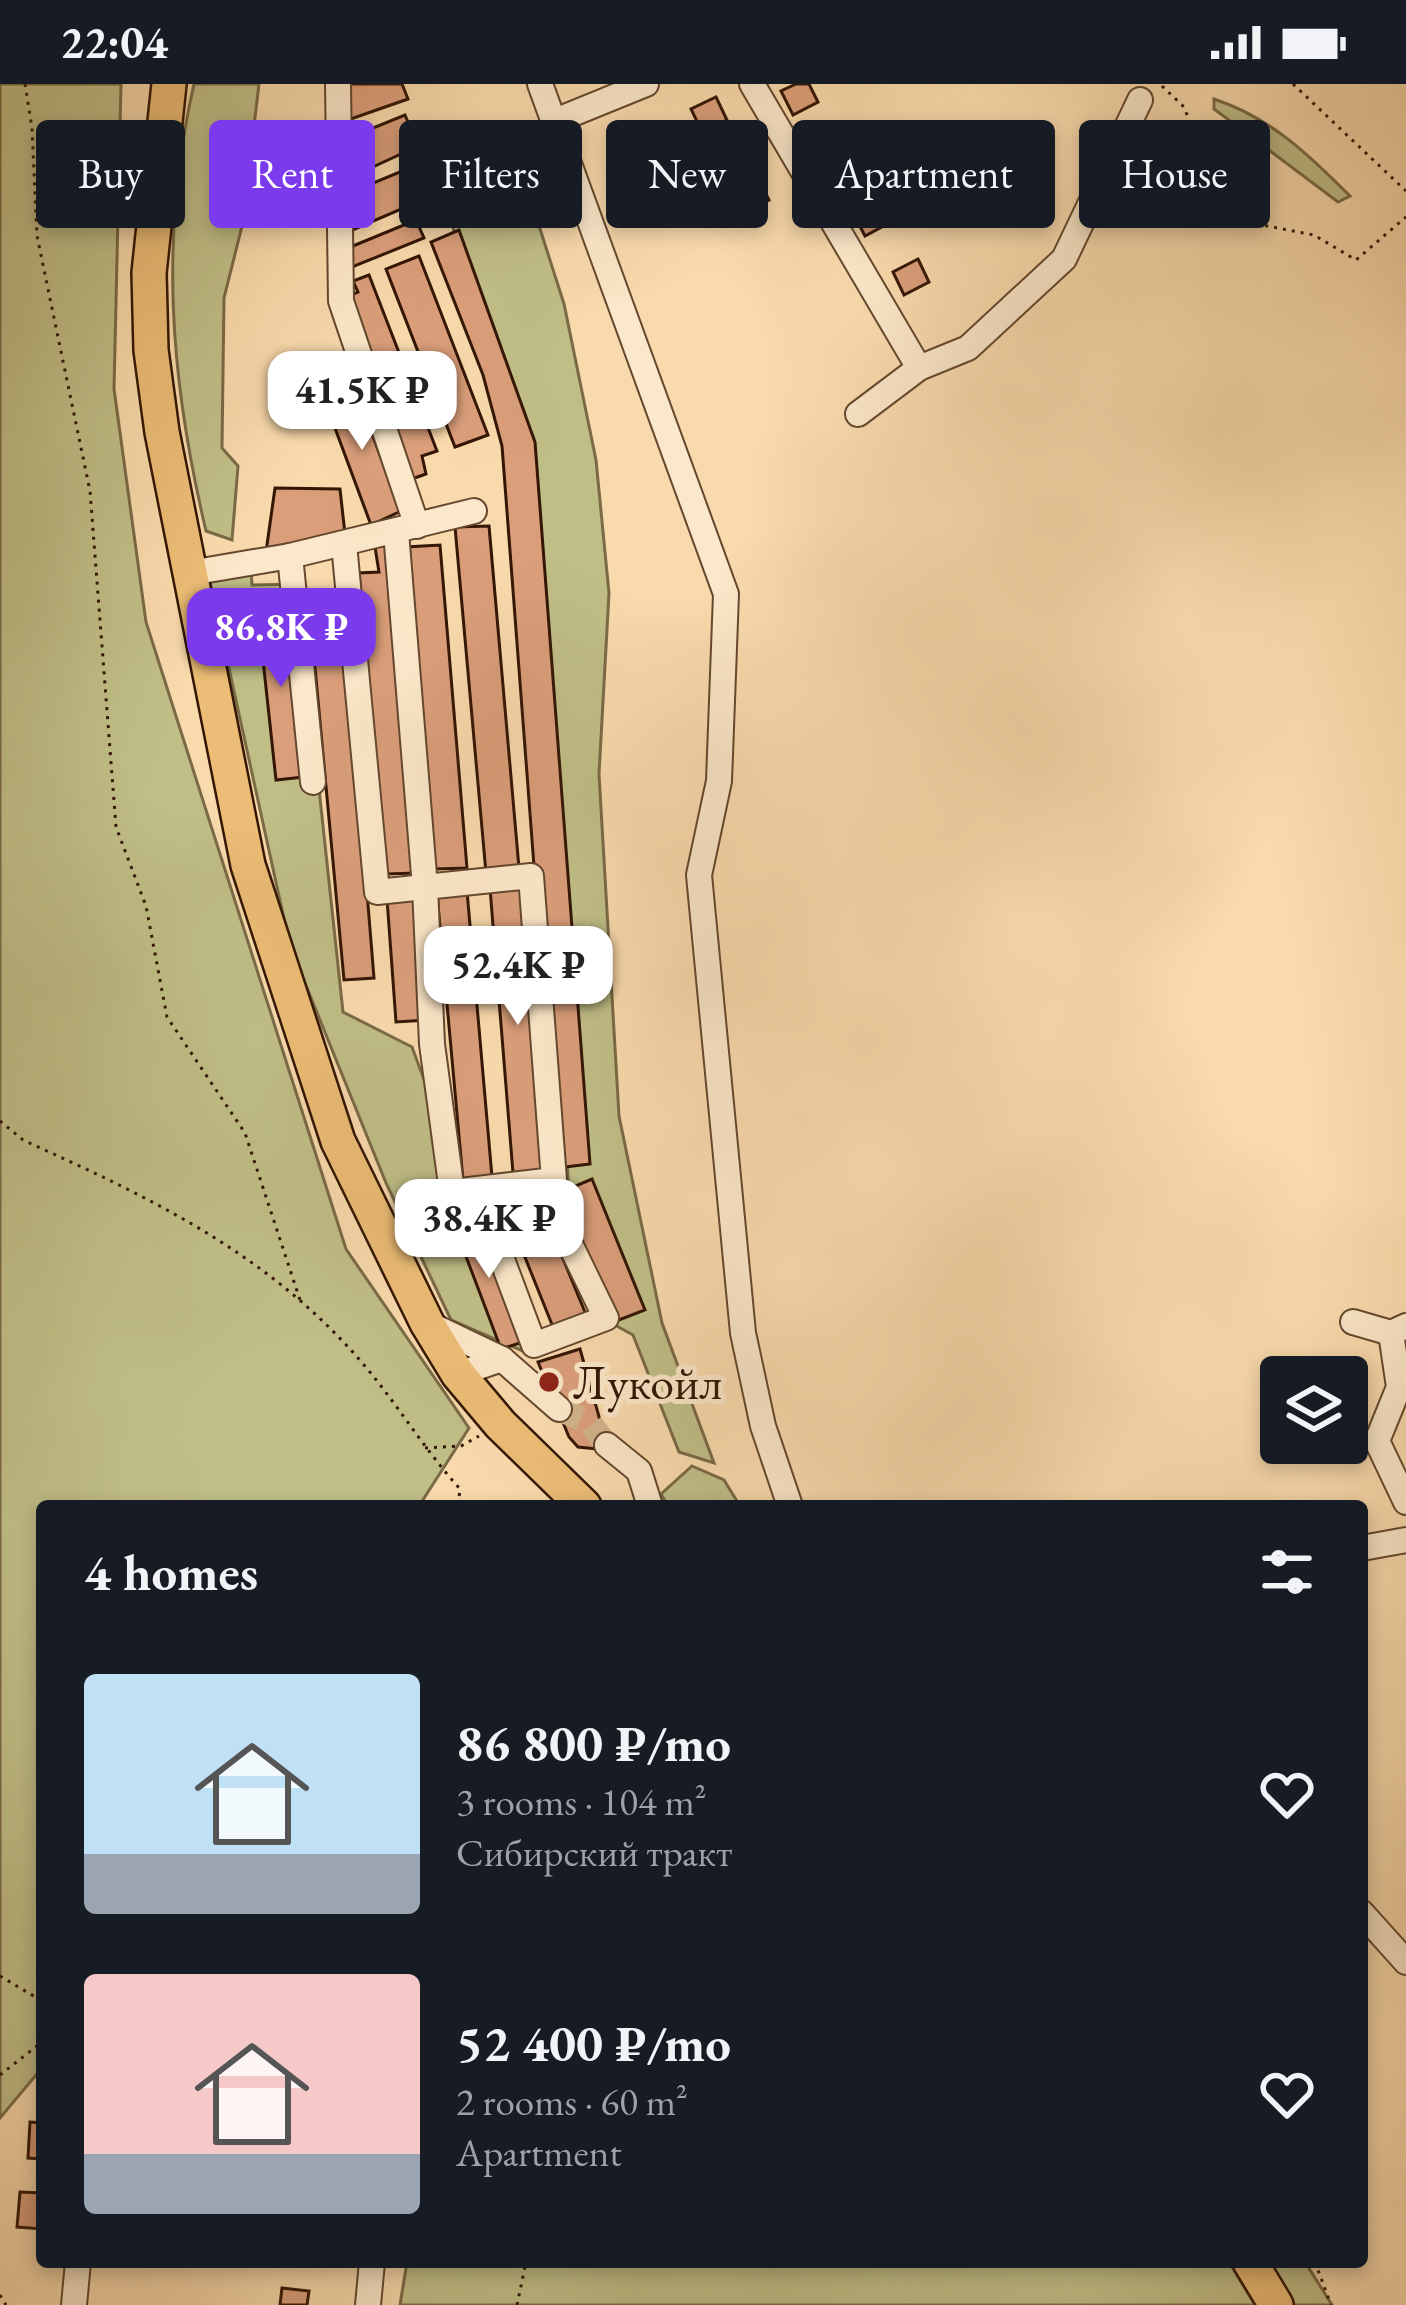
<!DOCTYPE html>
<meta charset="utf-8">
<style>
:root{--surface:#171b24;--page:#242831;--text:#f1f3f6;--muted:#9ea1a6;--accent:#7c3aed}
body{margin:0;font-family:"EB Garamond",serif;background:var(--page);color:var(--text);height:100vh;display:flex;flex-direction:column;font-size:45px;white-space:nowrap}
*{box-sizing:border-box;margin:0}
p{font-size:39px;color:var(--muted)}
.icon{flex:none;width:66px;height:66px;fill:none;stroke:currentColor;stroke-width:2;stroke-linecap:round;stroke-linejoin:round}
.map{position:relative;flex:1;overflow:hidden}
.details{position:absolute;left:36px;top:1416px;width:1332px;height:768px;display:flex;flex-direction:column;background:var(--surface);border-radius:12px;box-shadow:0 6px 18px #0003}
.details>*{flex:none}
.top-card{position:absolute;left:36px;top:36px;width:1335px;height:108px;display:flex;gap:24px}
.tools{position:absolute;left:1260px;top:1272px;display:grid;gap:24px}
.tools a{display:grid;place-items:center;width:108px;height:108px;border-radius:12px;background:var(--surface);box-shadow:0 6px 18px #0003;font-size:60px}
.price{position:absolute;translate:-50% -102px;padding:0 27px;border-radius:24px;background:#fff;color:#222;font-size:39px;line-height:78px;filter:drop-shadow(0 3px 6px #0008)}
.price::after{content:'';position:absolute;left:50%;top:72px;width:36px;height:27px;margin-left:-18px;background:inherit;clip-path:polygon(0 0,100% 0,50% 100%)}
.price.active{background:var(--accent);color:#fff}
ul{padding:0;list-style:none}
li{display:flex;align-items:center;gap:36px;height:300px;padding:0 48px}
li span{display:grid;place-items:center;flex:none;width:336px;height:240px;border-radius:12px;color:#555}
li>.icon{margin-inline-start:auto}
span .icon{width:144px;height:144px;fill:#fffc;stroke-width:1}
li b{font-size:51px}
h2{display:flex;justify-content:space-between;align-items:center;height:144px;padding:0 48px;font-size:51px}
.chip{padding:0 42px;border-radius:12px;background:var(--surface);box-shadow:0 6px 18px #0003;font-size:42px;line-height:108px}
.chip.active{background:var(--accent);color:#fff}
.status{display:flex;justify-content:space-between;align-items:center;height:84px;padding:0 60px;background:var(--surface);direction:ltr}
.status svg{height:33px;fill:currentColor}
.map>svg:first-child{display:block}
</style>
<div class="status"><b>22:04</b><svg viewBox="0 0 49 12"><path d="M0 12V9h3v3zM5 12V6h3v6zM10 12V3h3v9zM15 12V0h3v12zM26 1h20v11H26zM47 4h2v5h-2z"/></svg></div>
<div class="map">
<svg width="1406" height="2221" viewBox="0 0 1406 2221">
<rect width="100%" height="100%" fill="#f9daac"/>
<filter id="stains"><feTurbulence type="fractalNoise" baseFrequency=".00167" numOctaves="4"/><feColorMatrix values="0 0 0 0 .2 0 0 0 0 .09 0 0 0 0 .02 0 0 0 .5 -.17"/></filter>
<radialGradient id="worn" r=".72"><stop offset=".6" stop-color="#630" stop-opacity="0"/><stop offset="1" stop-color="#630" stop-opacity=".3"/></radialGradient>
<g fill="#c0be87" stroke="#7a6a46" stroke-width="3">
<path d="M0,0H121L114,305L146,538L346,1165L469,1344L419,1422H42V1984L0,2034Z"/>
<path d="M194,0H259L242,142L224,214L222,364L238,382L232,456L206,447C170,295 159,154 194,0Z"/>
<path d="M1214,15C1271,34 1308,70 1350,112L1338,118L1214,25Z"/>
<path d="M441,41L505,63L519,79L564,220L596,376L609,509L599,690L619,1032L662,1239L714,1379L679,1368L633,1251L613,1240L571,1143L528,419L454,149Z"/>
<path d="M251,485L252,501L297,500L343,928L412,963L525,1268L451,1236L386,1099L290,862L210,498Z"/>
<path d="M692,1382L724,1396L740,1422H668L661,1410Z"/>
<path d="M407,2178H1229L1255,2221H400Z"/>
<path d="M1268,2178H1305L1332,2221H1295Z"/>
</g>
<g fill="#da9e7a" stroke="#331604" stroke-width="3">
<path d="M348,0H402L408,15L345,37Z"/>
<path d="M796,0H809L818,18L793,31L781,7Z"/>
<path d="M716,13L727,36L702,48L691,25Z"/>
<path d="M405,31L418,62L347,95L346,55Z"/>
<path d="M739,54L750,77L726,89L714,66Z"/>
<path d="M849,69L861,92L836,105L824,82Z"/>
<path d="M407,85L420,117L348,148L349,109Z"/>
<path d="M989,91L1008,109L989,129L970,112Z"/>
<path d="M758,93L769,116L745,128L733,105Z"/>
<path d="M878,116L889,139L865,152L853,129Z"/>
<path d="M416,136L424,154L352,183L348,164Z"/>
<path d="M459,146L535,358L590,1080L557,1084L502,362L483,291L431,158Z"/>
<path d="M419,172L488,351L455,363L386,185Z"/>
<path d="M918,175L929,198L904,211L893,188Z"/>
<path d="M369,191L437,367L422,372L426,390L409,396L345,214L358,208L353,197Z"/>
<path d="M352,297L401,427L371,441L322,309Z"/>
<path d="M275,404L340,405L345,450L266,468Z"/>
<path d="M489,442L519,784L486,789L455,443Z"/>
<path d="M390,461L416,789L386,790L359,489L379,488L375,463Z"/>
<path d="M440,461L467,784L435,785L406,463Z"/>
<path d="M285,517L304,693L276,696L257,520Z"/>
<path d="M345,539L374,894L344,896L311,541Z"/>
<path d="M524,801L546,1086L513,1089L490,804Z"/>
<path d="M467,807L492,1093L463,1096L437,810Z"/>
<path d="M418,813L427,936L396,938L387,815Z"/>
<path d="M592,1095L645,1226L611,1239L559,1109Z"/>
<path d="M536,1109L587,1233L555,1248L504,1121Z"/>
<path d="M478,1129L526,1257L501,1265L453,1138Z"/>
<path d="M580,1265L607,1361L597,1365L578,1363L569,1353L538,1278Z"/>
<path d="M30,2038L42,2039V2075L28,2074Z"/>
<path d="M20,2108L42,2109V2145L17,2143Z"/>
<path d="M282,2204L309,2207L307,2221H280Z"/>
</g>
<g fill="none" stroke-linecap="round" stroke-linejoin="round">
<path stroke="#d1b38a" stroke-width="24" stroke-dasharray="24 12" stroke-linecap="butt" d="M559,1325L590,1339L607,1361"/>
<g stroke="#64472e" stroke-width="28">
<g id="minor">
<path d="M338,0L341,217L417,442"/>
<path d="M540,0L726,510L719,697L699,791L743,1249L763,1342L790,1422"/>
<path d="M752,0L919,284"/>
<path d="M555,37L646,0"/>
<path d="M858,330L919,284L968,264L1064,175L1140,16"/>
<path d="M344,460L377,808L425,803L396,448"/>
<path d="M290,472L313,698"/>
<path d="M190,489L290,472L474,427"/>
<path d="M476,1106L534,1261L606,1234L556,1131L554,1096L531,792L425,803L432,960L452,1108L554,1096"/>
<path d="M1353,1238L1391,1249"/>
<path d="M427,1239L502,1275"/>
<path d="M1406,1242L1391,1249L1399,1303L1377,1357L1406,1418"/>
<path d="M458,1290L502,1275L559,1325"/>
<path d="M607,1361L639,1387L650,1422"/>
<path d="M1362,1464L1406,1456"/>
<path d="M1362,1829L1406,1878"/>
<path d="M74,2221L78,2178"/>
<path d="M368,2221L372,2178"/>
</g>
</g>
<g stroke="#331604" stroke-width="38">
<g id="major">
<path d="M169,0L149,189L151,266L162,348L248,781L338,1057L427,1239L458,1290L500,1340L584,1422"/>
<path d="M1250,2178L1276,2221"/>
</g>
</g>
<g stroke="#331604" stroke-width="3" stroke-dasharray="3 6" stroke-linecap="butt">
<path d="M25,0L32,44L37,152L90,407L116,743L146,822L167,933L245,1049L301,1219"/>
<path d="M1293,0L1406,107"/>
<path d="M1162,2L1184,23L1215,103L1262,141L1314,151L1356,176L1406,133"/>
<path d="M0,1037L23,1056C149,1113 265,1168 358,1274C395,1316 423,1364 460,1405L458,1422"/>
<path d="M425,1364L461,1362L479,1352"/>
<path d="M0,1892L42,1917"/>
<path d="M0,1991L42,1958"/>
<path d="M1315,2178L1331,2221"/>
<path d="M0,2211L6,2221"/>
<path d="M517,2221L526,2178"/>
</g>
<use href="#minor" stroke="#fbe7c9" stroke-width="24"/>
<use href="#major" stroke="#ecbd76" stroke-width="33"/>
</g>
<circle fill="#8f2418" stroke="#fbe7c9" stroke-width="4.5" cx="549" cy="1298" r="12"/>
<g text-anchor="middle" stroke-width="10" stroke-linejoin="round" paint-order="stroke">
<g font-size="48" fill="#331604" stroke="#fbe7c9" text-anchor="start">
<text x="573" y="1315">Лукойл</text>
</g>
</g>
<rect width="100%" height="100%" filter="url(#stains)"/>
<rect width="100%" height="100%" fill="url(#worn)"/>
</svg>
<div class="tools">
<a><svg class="icon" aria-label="layers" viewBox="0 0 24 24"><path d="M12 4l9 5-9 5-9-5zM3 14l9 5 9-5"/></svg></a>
</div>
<b class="price" style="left:362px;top:369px">41.5K ₽</b>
<b class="price active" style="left:281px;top:606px">86.8K ₽</b>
<b class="price" style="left:518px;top:944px">52.4K ₽</b>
<b class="price" style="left:489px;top:1197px">38.4K ₽</b>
<div class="top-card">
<a class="chip">Buy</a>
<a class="chip active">Rent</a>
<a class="chip">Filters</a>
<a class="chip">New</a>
<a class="chip">Apartment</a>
<a class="chip">House</a>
</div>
<section class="details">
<h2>4 homes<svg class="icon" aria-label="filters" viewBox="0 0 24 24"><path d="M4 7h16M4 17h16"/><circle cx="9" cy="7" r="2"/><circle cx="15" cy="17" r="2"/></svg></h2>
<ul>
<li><span style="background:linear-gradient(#bfe0f5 75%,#9aa5b1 0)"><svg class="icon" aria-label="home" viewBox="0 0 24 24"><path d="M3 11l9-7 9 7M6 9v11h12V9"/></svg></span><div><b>86 800 ₽/mo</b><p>3 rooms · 104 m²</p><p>Сибирский тракт</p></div><svg class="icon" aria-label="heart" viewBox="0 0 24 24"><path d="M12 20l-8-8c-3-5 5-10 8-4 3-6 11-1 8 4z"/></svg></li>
<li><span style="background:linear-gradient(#f6c9c9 75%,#9aa5b1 0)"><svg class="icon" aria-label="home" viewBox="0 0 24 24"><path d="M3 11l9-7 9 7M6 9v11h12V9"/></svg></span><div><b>52 400 ₽/mo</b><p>2 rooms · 60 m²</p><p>Apartment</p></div><svg class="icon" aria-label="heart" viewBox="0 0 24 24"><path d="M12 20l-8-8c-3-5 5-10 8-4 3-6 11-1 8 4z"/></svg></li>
</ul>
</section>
</div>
